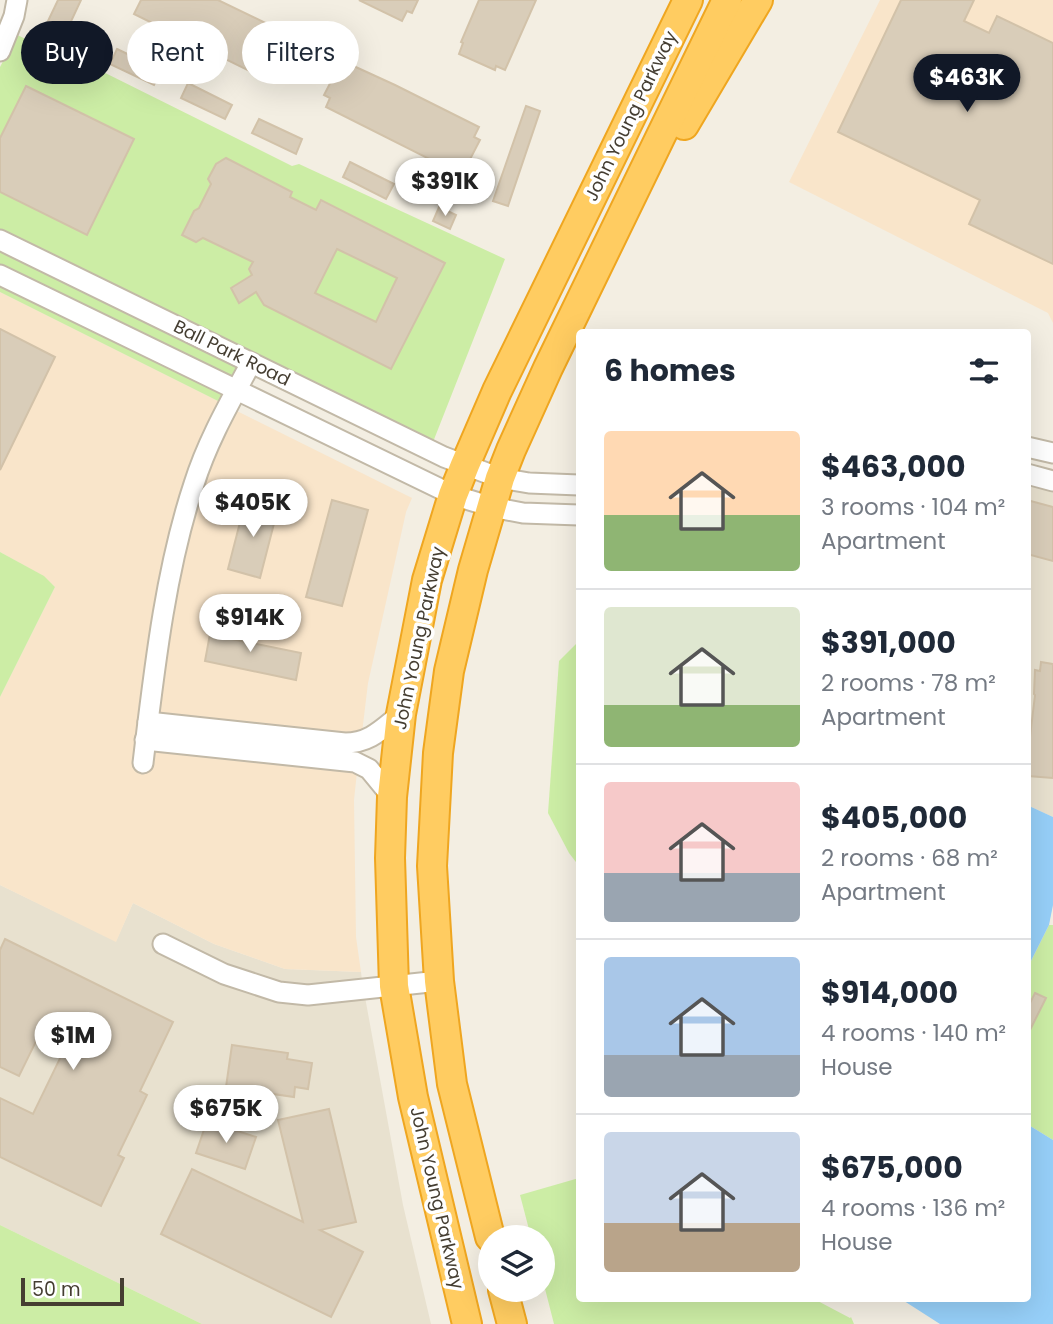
<!DOCTYPE html>
<meta charset="utf-8">
<style>
:root{--surface:#fff;--page:#f6f6f7;--text:#1f2937;--muted:#747a83;--line:#e0e1e3;--accent:#111827}
body{margin:0;font-family:Poppins,sans-serif;background:var(--page);color:var(--text);height:100vh;display:flex;flex-direction:column;font-size:26px;white-space:nowrap}
*{box-sizing:border-box;margin:0}
p{font-size:23px;color:var(--muted)}
.icon{flex:none;width:38px;height:38px;fill:none;stroke:currentColor;stroke-width:2;stroke-linecap:round;stroke-linejoin:round}
.map{position:relative;flex:1;overflow:hidden}
.drawer{position:absolute;left:576px;top:329px;width:455px;height:973px;display:flex;flex-direction:column;background:var(--surface);border-radius:7px;box-shadow:0 7px 28px #0002}
.drawer>*{flex:none}
.top-card{position:absolute;left:21px;top:21px;width:450px;height:63px;display:flex;gap:14px}
.buttons{position:absolute;left:478px;top:1225px;display:grid;gap:14px}
.buttons a{display:grid;place-items:center;width:77px;height:77px;border-radius:50%;background:var(--surface);box-shadow:0 7px 28px #0002;font-size:35px}
.scale{position:absolute;left:21px;bottom:18px;width:103px;box-sizing:border-box;padding-left:7px;border:4px solid #453e32;border-top:0;font-size:19px;line-height:24px;white-space:nowrap;color:#453e32;-webkit-text-stroke:5px #fff;paint-order:stroke}
.price{position:absolute;translate:-50% -60px;padding:0 16px;border-radius:24px;background:#fff;color:#222;font-size:23px;line-height:46px;filter:drop-shadow(0 2px 4px #0008)}
.price::after{content:'';position:absolute;left:50%;top:42px;width:21px;height:16px;margin-left:-10px;background:inherit;clip-path:polygon(0 0,100% 0,50% 100%)}
.price.selected{background:var(--accent);color:#fff}
ul{padding:0;list-style:none}
li{display:flex;align-items:center;gap:21px;height:175px;padding:0 28px}
li+li{border-top:2px solid var(--line)}
li span{display:grid;place-items:center;flex:none;width:196px;height:140px;border-radius:7px;color:#555}
li>.icon{margin-inline-start:auto}
span .icon{width:84px;height:84px;fill:#fffc;stroke-width:1}
li b{font-size:30px}
h2{display:flex;justify-content:space-between;align-items:center;height:84px;padding:0 28px;font-size:30px}
.tag{padding:0 24px;border-radius:32px;background:var(--surface);box-shadow:0 7px 28px #0002;font-size:24px;line-height:63px}
.tag.selected{background:var(--accent);color:#fff}
.map>svg:first-child{display:block}
</style>
<div class="map">
<svg width="1053" height="1324" viewBox="0 0 1053 1324">
<rect width="100%" height="100%" fill="#f3eee2"/>
<g fill="#e8e1cf">
<path d="M1027,482L1053,489V817L1027,805Z"/>
<path d="M0,885L116,941L133,903L214,944L285,969L361,972L362,981L308,987L281,984L227,967L161,934L153,947L220,982L365,997L403,1205L431,1324H202L0,1225Z"/>
</g>
<g fill="#f9e5ca">
<path d="M880,0H1053V323L1048,313L789,182Z"/>
<path d="M0,292L222,403L146,677L135,770L149,771L152,749L304,763L357,772L354,800L356,937L361,972L285,969L214,944L133,903L116,942L0,885V697L55,587L43,576L0,552Z"/>
<path d="M235,410L412,498L406,512L368,683L362,733L357,735L156,715L177,582L201,485Z"/>
</g>
<g fill="#cceda5">
<path d="M15,34L54,52L55,48L292,166L299,164L505,259L433,442L0,231V67L11,46Z"/>
<path d="M0,249L241,367L234,380L0,266Z"/>
<path d="M0,284L226,395L222,403L0,292Z"/>
<path d="M0,552L44,576L55,587L0,697Z"/>
<path d="M579,641V866L569,853L548,813L559,661Z"/>
<path d="M1049,925H1053V1140L1027,1124V969Z"/>
<path d="M579,1178V1298L814,1299L850,1318L851,1317L854,1324H554L543,1281L542,1237H531L520,1195Z"/>
<path d="M0,1225L202,1324H0Z"/>
</g>
<g fill="#96cff8">
<path d="M1027,805L1053,817V905L1049,925L1027,969Z"/>
<path d="M1027,1124L1053,1140V1324H940L901,1299L1027,1298Z"/>
</g>
<g fill="#d9cdb9" stroke="#d2c2a9" stroke-width="2" fill-rule="evenodd">
<path d="M58,0H81L67,30L48,21Z"/>
<path d="M141,0H218L288,34L283,43L288,46L276,71L271,69L266,79L134,14Z"/>
<path d="M359,0H418L412,13L407,11L402,21Z"/>
<path d="M479,0H536L505,70L496,66L495,70L459,54L463,43L461,42Z"/>
<path d="M901,0H974L964,21L989,33L997,16L1053,43V264L969,224L980,200L838,132Z"/>
<path d="M117,49L161,70L154,85L110,64Z"/>
<path d="M347,63L395,85L479,127L474,137L480,140L467,165L462,162L457,173L326,107L330,98L324,95L337,70L342,73Z"/>
<path d="M188,83L232,105L225,119L181,98Z"/>
<path d="M26,86L134,139L87,235L0,192V138Z"/>
<path d="M526,106L540,111L508,206L493,201Z"/>
<path d="M259,119L302,139L296,154L252,133Z"/>
<path d="M226,158L292,192L290,197L316,210L321,200L445,263L391,369L264,305L256,292L239,303L231,288L252,275L249,269L253,262L203,238L196,242L182,235L194,211L199,208L211,184L208,179L216,164ZM337,249L397,278L376,322L315,293Z"/>
<path d="M350,162L394,184L386,199L343,177Z"/>
<path d="M439,207L456,215L450,229L433,221Z"/>
<path d="M0,329L55,357L0,470Z"/>
<path d="M246,499L278,508L260,578L228,569Z"/>
<path d="M332,500L368,510L342,606L306,597Z"/>
<path d="M1027,500L1053,507V561L1027,554Z"/>
<path d="M218,612L230,615L226,638L301,653L296,680L205,661L210,634L214,635Z"/>
<path d="M1041,662L1053,664V778L1028,776L1027,773V734L1030,737L1035,695L1034,694L1035,670L1040,671Z"/>
<path d="M5,939L173,1022L140,1091L147,1095L118,1155L124,1158L101,1206L0,1157V1098L33,1114L68,1042L42,1029L19,1076L0,1067V950Z"/>
<path d="M1035,993L1046,998L1027,1036V1009Z"/>
<path d="M232,1045L288,1053L287,1059L312,1063L308,1089L295,1087L294,1097L226,1087Z"/>
<path d="M329,1109L356,1222L320,1230L363,1252L331,1317L161,1234L192,1169L303,1222L278,1120Z"/>
<path d="M207,1121L256,1137L245,1169L196,1153Z"/>
</g>
<g fill="none" stroke-linecap="round" stroke-linejoin="round">
<g stroke="#c2b9a7" stroke-width="23">
<g id="minor">
<path d="M0,51L14,16L17,0"/>
<path d="M0,240L444,457L500,478L529,483L579,485"/>
<path d="M0,275L453,495L492,507L523,513L579,515"/>
<path d="M1027,447L1053,453"/>
<path d="M1027,474L1053,481"/>
<path d="M148,722L345,743C370,743 382,729 401,714"/>
<path d="M145,740L355,762L369,769L392,797"/>
<path d="M143,763C154,672 165,571 194,484C207,442 230,402 251,363"/>
<path d="M163,944L224,974L279,992L308,995L439,981"/>
</g>
</g>
<g stroke="#efa620" stroke-width="32">
<g id="highway">
<path d="M684,125L758,0"/>
<path d="M490,1237L452,1084L439,981L432,866L438,753L449,671L473,570L500,478L511,450L548,368L727,0"/>
<path d="M503,1290L512,1324"/>
<path d="M467,1324L413,1097L394,986L390,858L392,797L401,714L427,580L453,495L465,465L497,391L688,0"/>
</g>
</g>
<use href="#minor" stroke="#fff" stroke-width="19"/>
<use href="#highway" stroke="#ffcc61" stroke-width="28"/>
</g>
<g text-anchor="middle" stroke-width="7" stroke-linejoin="round" paint-order="stroke">
<g font-size="18" fill="#453e32" stroke="#fff">
<text transform="translate(631 116) rotate(-64)" y="6">John Young Parkway</text>
<text transform="translate(232 353) rotate(26)" y="6">Ball Park Road</text>
<text transform="translate(419 638) rotate(-78)" y="6">John Young Parkway</text>
<text transform="translate(437 1198) rotate(77)" y="6">John Young Parkway</text>
</g>
</g>
</svg>
<div class="buttons">
<a><svg class="icon" aria-label="layers" viewBox="0 0 24 24"><path d="M12 4l9 5-9 5-9-5zM3 14l9 5 9-5"/></svg></a>
</div>
<div class="scale">50 m</div>
<b class="price selected" style="left:967px;top:114px">$463K</b>
<b class="price" style="left:445px;top:218px">$391K</b>
<b class="price" style="left:253px;top:539px">$405K</b>
<b class="price" style="left:250px;top:654px">$914K</b>
<b class="price" style="left:73px;top:1072px">$1M</b>
<b class="price" style="left:226px;top:1145px">$675K</b>
<div class="top-card">
<a class="tag selected">Buy</a>
<a class="tag">Rent</a>
<a class="tag">Filters</a>
</div>
<section class="drawer">
<h2>6 homes<svg class="icon" aria-label="filters" viewBox="0 0 24 24"><path d="M4 7h16M4 17h16"/><circle cx="9" cy="7" r="2"/><circle cx="15" cy="17" r="2"/></svg></h2>
<ul>
<li><span style="background:linear-gradient(#ffd9b3 60%,#8fb573 0)"><svg class="icon" aria-label="home" viewBox="0 0 24 24"><path d="M3 11l9-7 9 7M6 9v11h12V9"/></svg></span><div><b>$463,000</b><p>3 rooms · 104 m²</p><p>Apartment</p></div></li>
<li><span style="background:linear-gradient(#dfe7d0 70%,#8fb573 0)"><svg class="icon" aria-label="home" viewBox="0 0 24 24"><path d="M3 11l9-7 9 7M6 9v11h12V9"/></svg></span><div><b>$391,000</b><p>2 rooms · 78 m²</p><p>Apartment</p></div></li>
<li><span style="background:linear-gradient(#f6c9c9 65%,#9aa5b1 0)"><svg class="icon" aria-label="home" viewBox="0 0 24 24"><path d="M3 11l9-7 9 7M6 9v11h12V9"/></svg></span><div><b>$405,000</b><p>2 rooms · 68 m²</p><p>Apartment</p></div></li>
<li><span style="background:linear-gradient(#a9c7e8 70%,#9aa5b1 0)"><svg class="icon" aria-label="home" viewBox="0 0 24 24"><path d="M3 11l9-7 9 7M6 9v11h12V9"/></svg></span><div><b>$914,000</b><p>4 rooms · 140 m²</p><p>House</p></div></li>
<li><span style="background:linear-gradient(#c9d6e8 65%,#b9a48a 0)"><svg class="icon" aria-label="home" viewBox="0 0 24 24"><path d="M3 11l9-7 9 7M6 9v11h12V9"/></svg></span><div><b>$675,000</b><p>4 rooms · 136 m²</p><p>House</p></div></li>
</ul>
</section>
</div>
